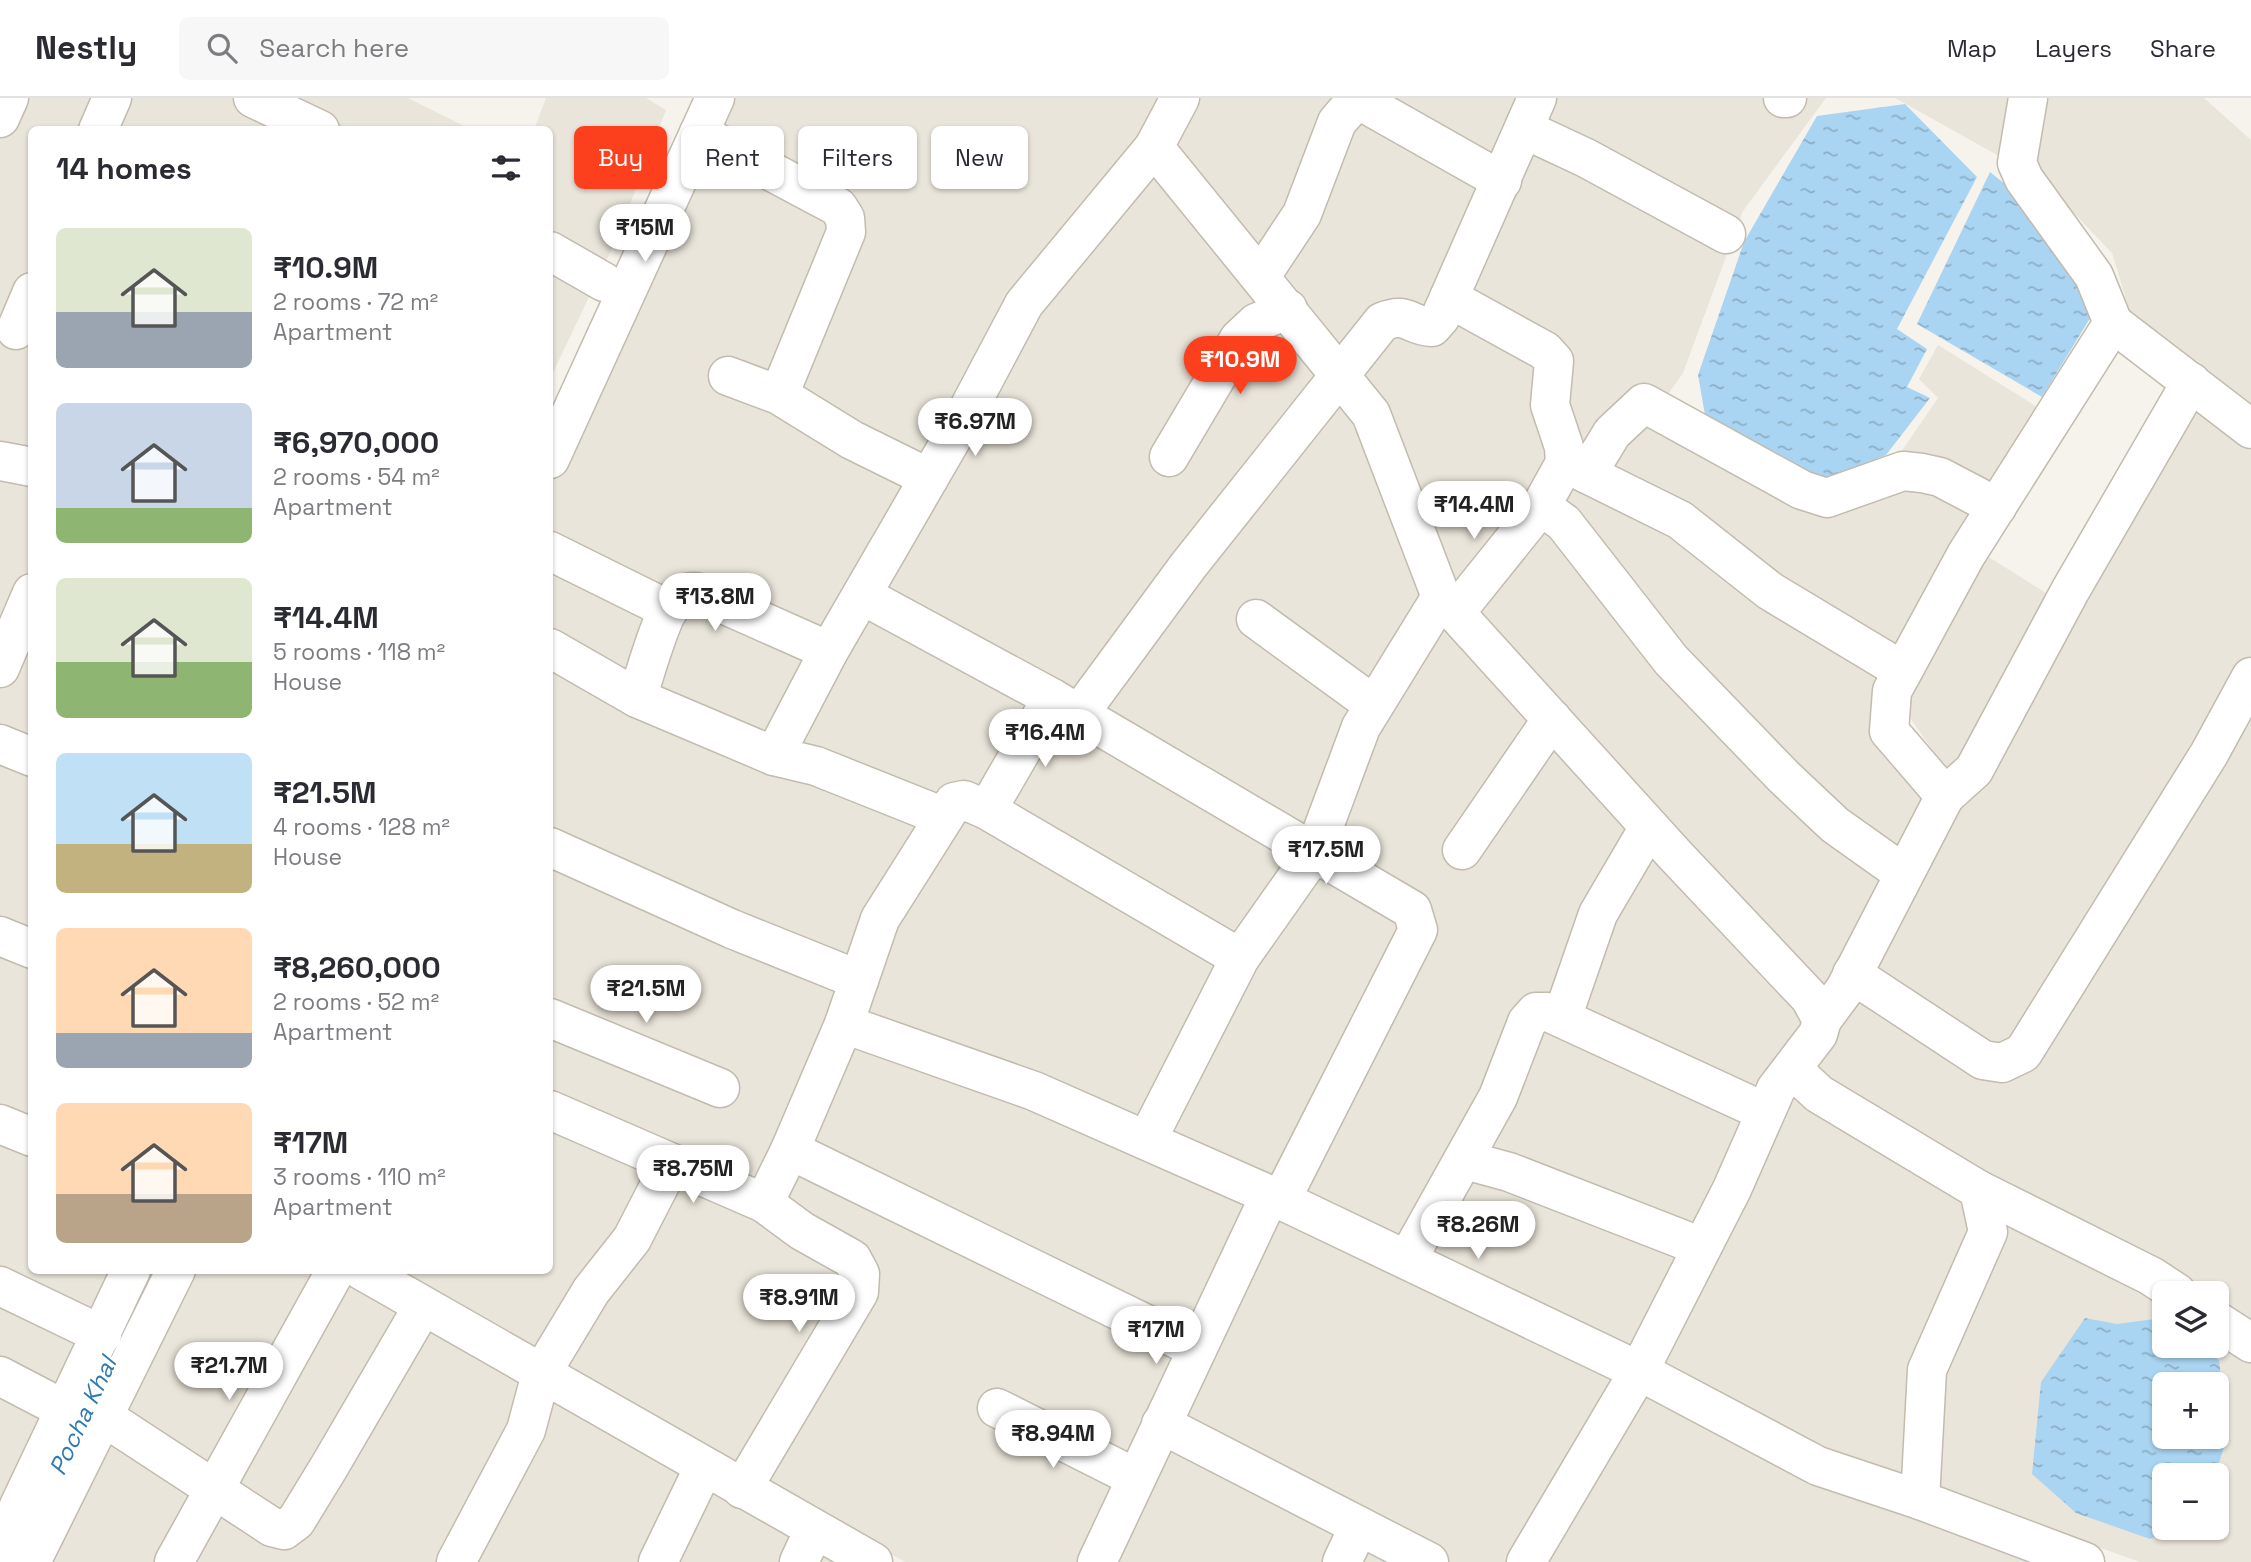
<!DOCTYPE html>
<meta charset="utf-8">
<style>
:root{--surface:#fff;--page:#f7f7f7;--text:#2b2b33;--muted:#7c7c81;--line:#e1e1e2;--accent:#fc3f1d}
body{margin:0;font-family:"Space Grotesk",sans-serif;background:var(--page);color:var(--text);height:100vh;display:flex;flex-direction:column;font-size:26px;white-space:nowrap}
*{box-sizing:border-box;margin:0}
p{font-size:23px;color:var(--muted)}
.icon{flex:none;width:38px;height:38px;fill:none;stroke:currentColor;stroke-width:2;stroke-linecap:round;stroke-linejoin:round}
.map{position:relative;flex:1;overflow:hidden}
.panel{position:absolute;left:28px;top:28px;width:525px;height:1148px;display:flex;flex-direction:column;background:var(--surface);border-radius:10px;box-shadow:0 2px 5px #0004}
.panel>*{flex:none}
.top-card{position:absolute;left:574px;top:28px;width:665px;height:63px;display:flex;gap:14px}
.buttons{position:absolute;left:2152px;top:1183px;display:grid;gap:14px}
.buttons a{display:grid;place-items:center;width:77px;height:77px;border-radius:10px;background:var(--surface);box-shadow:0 2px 5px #0004;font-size:35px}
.price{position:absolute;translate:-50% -60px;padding:0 16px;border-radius:24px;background:#fff;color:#222;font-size:23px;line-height:46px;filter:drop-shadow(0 2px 4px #0008)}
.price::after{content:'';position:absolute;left:50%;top:42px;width:21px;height:16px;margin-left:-10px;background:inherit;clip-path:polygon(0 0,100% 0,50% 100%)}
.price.selected{background:var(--accent);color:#fff}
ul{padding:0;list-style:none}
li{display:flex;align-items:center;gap:21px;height:175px;padding:0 28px}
li span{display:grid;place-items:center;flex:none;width:196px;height:140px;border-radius:10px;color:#555}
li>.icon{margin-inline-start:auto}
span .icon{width:84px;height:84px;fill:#fffc;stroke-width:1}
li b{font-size:30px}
h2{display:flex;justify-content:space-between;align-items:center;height:84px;padding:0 28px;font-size:30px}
.tag{padding:0 24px;border-radius:10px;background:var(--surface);box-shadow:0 2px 5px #0004;font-size:24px;line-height:63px}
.tag.selected{background:var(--accent);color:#fff}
header{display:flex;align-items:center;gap:42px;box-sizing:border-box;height:98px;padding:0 35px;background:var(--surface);border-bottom:2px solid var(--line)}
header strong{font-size:33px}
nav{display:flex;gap:38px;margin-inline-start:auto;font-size:24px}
.search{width:490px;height:63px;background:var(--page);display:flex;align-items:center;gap:18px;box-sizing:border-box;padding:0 24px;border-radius:10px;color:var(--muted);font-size:26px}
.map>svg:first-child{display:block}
</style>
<header>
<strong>Nestly</strong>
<div class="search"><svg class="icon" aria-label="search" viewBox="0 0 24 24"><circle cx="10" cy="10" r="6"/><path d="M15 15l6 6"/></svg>Search here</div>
<nav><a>Map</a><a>Layers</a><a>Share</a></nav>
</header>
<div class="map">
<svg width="2251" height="1464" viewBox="0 0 2251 1464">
<defs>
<pattern id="water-ripples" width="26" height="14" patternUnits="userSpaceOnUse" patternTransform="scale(1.75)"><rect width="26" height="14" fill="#a9d4f2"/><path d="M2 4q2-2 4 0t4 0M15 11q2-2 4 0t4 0" fill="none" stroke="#8caec5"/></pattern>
</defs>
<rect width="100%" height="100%" fill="#f6f3ec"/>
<g fill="#eae5da" fill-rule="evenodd">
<path d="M0,0H408L470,31L32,32V1172L124,1173L0,1415Z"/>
<path d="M546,0H646L666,12L617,140L550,281V32H534Z"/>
<path d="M722,0H1162L826,540L669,494L550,436V384Z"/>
<path d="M1190,0H1826L1743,113L1683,275L1654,316L1823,414L1901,354L1938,300L1919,281L1938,247L2042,312L1877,629L1931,697L1841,872L1820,891L1472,512L1452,480L1380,306L1166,45Z"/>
<path d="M1895,0H2018L1999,58Z"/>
<path d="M2044,0H2204L2251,42V323L2132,221L2112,155L2028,67Z"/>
<path d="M1153,66L1355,313L1423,495L1312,730L1137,1022L865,914L875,880L550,727V464L692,504L836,563L1025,217Z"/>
<path d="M2189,305L2251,353V1464H2140L1821,1351L1664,1263L1785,1002L1964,697L1906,614L1908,588L1984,456L2070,510ZM2165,1195H2217V1248H2165ZM2165,1286H2217V1339H2165ZM2165,1377H2217V1430H2165Z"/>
<path d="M1440,523L1795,907L1804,930L1634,1256L1170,1031L1379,619Z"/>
<path d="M550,756L837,886L830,926L1008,1000L1622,1277L1510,1464H905L389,1173L550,1172Z"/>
<path d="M188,1172L331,1173L852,1464H43Z"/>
<path d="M1639,1292L2057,1464H1540Z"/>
</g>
<g fill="url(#water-ripples)" fill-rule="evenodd">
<path d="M1905,6L1977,79L1897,231L1927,251L1907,289L1930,300L1886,357L1817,388L1705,317L1698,277L1744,144L1817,18Z"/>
<path d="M1990,74L2052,124L2092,217L2042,299L1917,226Z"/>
<path d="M2085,1220L2117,1226L2162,1220L2165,1222V1248H2199L2219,1262L2228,1337L2215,1377H2165V1430H2171L2150,1441L2076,1415L2032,1376L2041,1284ZM2165,1286H2217V1339H2165Z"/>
</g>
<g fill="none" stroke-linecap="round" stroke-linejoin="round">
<path stroke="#a9d4f2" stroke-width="10" d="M126,1227L152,1172"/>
<g stroke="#c2bbae" stroke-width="41">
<g id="minor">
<path d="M253,0L320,32"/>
<path d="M1180,0L1154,49L1371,316L1441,499L1675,757L1810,900L1822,922L1818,936L1776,991L1732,1091L1639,1273L1526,1464"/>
<path d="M1783,0H1787"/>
<path d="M2028,0L2017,65L2024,81L2094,178L2113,225L2251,331"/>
<path d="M1357,1L1502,83"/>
<path d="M0,20L9,0"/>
<path d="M1524,31L1586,60L1726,136"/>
<path d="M98,32L112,0"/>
<path d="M699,35L838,109L845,120L846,134L779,297"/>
<path d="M550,153L604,184"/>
<path d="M1261,178L1302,116L1337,24L1358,0"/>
<path d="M1449,200L1545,253L1554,263L1550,307L1564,349L1565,365"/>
<path d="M16,232L32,194"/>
<path d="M728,278L779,297L852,342L929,380"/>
<path d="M1169,359L1239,241L1256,225L1288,211"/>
<path d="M550,361L715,0"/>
<path d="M0,363L32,369"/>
<path d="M1587,376L1612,335L1644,305L1802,392L1827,400L1903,373L1922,375L1940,379L1997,409"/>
<path d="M1541,408L1564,425L1671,562L1784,679L1835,727L1904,776"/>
<path d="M550,453L669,512"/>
<path d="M862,497L1052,600L1412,812L1418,832L1281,1102"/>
<path d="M1455,515L1541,408L1565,365L1680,422L1770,493L1903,573"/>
<path d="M1256,521L1374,607"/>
<path d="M550,550L637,600L774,658L816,668L944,719"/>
<path d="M0,570L32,495"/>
<path d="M637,600C645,578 662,509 680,497C685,494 691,494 696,494L829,553"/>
<path d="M1079,616L1188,468L1382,224C1408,213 1409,228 1432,229L1440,220L1537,0"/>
<path d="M0,646L32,659"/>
<path d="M774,658L829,553L962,323L1024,206L1154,49"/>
<path d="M1945,698L1974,672L2070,493L2191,284"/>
<path d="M987,712L1052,600"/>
<path d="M550,749L732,831L859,882"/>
<path d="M1462,752L1552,621"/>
<path d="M0,838L32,851"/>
<path d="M1852,876L1983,962L2002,965L2023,955L2209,656L2251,579"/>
<path d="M550,920L720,990"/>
<path d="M1562,920L1598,816L1649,729"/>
<path d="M1822,922L1845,891L1945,698L1889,633L1892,593L1903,573L1966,457L2113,225"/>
<path d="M844,926L1034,993L1281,1102L1639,1273L1818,1368L1920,1402L2085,1464"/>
<path d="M1792,971L1819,996L1979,1092L1988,1134L1927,1272L1920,1402"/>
<path d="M550,1012L764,1105L790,1052"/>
<path d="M0,1026L32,1039"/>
<path d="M1147,1042L1240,860L1314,755L1361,629L1441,499"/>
<path d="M1465,1062L1509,1074L1702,1149"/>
<path d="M1979,1092L2151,1178L2177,1195"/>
<path d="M1407,1162L1498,999L1527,924L1536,914H1548L1765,1014"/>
<path d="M361,1172L873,1464"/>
<path d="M0,1188L102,1237"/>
<path d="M2217,1223L2251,1245"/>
<path d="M1197,1251L790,1052L844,926L880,821L954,704L964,702L987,712L1240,860"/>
<path d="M0,1278L67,1313"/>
<path d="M997,1310L1136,1380"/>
<path d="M104,1319L272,1429L284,1432L296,1423L329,1369L423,1208"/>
<path d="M1161,1326L1429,1464"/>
<path d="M742,1391L859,1194L860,1176L852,1161L802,1133L764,1105"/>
<path d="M0,1459L19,1408L131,1172"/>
<path d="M31,1464L176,1172"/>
<path d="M174,1464L336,1172"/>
<path d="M456,1464L526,1332L541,1276L591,1193L632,1141L671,1065"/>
<path d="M658,1464L704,1369"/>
<path d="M799,1464L814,1432"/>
<path d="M1097,1464L1270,1097"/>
<path d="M1342,1464L1359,1428"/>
</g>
</g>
<use href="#minor" stroke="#fff" stroke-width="38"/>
</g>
<g text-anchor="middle" stroke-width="5" stroke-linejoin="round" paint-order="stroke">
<g font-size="24" font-style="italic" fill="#2e7ab2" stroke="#fff">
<text transform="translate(83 1318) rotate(-65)" y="8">Pocha Khal</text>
</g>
</g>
</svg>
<div class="buttons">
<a><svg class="icon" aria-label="layers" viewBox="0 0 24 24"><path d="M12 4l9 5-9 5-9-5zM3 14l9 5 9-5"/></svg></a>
<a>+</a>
<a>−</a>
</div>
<b class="price" style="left:645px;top:166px">₹15M</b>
<b class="price selected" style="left:1240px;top:298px">₹10.9M</b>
<b class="price" style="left:975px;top:360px">₹6.97M</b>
<b class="price" style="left:1474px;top:443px">₹14.4M</b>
<b class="price" style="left:715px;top:535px">₹13.8M</b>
<b class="price" style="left:1045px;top:671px">₹16.4M</b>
<b class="price" style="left:1326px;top:788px">₹17.5M</b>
<b class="price" style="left:646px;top:927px">₹21.5M</b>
<b class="price" style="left:693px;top:1107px">₹8.75M</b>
<b class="price" style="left:1478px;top:1163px">₹8.26M</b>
<b class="price" style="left:799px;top:1236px">₹8.91M</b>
<b class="price" style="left:1156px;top:1268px">₹17M</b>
<b class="price" style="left:229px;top:1304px">₹21.7M</b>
<b class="price" style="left:1053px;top:1372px">₹8.94M</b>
<div class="top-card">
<a class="tag selected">Buy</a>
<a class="tag">Rent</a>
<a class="tag">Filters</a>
<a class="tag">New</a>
</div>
<section class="panel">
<h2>14 homes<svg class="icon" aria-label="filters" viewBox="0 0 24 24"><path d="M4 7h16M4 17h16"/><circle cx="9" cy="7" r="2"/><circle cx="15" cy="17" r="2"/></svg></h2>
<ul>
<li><span style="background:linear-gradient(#dfe7d0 60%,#9aa5b1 0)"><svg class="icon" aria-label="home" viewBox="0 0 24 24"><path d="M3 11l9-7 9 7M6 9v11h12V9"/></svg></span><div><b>₹10.9M</b><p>2 rooms · 72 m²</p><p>Apartment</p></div></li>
<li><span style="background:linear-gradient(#c9d6e8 75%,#8fb573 0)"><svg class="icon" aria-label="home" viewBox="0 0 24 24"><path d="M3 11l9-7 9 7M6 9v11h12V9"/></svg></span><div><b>₹6,970,000</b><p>2 rooms · 54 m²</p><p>Apartment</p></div></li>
<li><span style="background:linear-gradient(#dfe7d0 60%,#8fb573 0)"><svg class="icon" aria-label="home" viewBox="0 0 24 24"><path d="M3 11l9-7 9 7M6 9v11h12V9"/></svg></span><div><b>₹14.4M</b><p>5 rooms · 118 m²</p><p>House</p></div></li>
<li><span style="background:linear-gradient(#bfe0f5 65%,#c2b280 0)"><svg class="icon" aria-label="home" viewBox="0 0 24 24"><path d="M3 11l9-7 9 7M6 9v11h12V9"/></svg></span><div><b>₹21.5M</b><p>4 rooms · 128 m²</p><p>House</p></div></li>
<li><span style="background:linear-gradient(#ffd9b3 75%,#9aa5b1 0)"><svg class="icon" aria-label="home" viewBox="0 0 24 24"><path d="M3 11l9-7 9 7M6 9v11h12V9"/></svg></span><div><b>₹8,260,000</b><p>2 rooms · 52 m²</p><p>Apartment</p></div></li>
<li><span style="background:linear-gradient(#ffd9b3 65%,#b9a48a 0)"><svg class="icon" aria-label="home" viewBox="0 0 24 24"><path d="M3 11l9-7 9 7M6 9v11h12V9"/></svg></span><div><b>₹17M</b><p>3 rooms · 110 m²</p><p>Apartment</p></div></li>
</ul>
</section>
</div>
